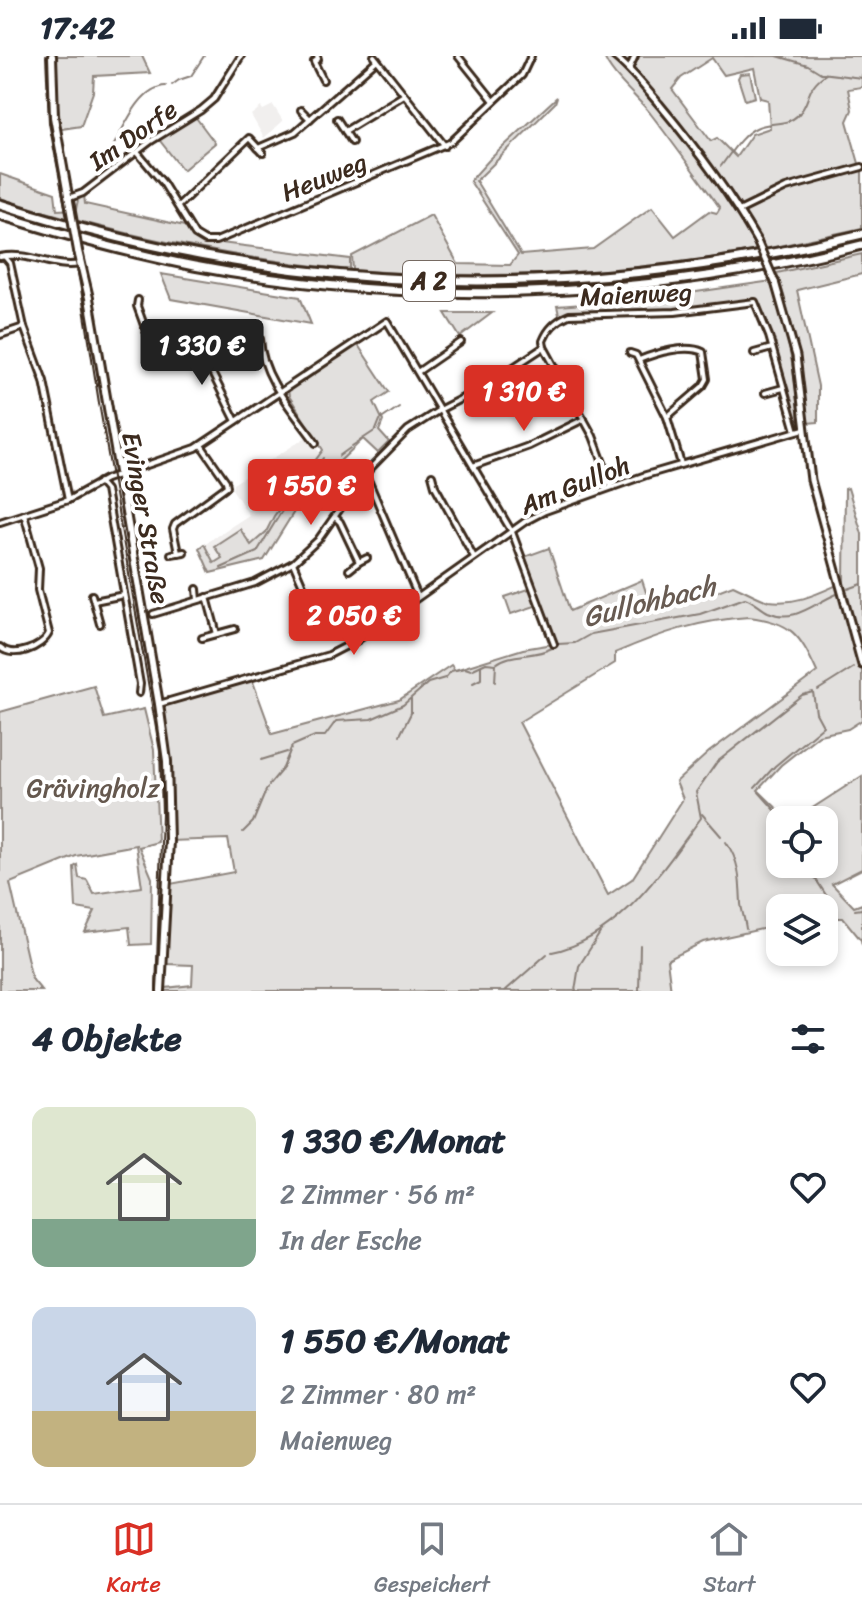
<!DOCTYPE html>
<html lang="de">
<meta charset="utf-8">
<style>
:root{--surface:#fff;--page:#f6f6f7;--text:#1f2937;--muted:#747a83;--line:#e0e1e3;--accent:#d93025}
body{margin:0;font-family:Sriracha,sans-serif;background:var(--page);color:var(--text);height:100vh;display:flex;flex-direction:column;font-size:30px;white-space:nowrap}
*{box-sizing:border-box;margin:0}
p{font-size:26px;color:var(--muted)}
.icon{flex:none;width:44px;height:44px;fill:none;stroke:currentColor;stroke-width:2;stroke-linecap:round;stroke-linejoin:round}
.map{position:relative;height:935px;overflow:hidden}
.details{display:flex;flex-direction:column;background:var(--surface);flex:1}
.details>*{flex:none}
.controls{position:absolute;left:766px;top:750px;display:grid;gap:16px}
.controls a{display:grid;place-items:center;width:72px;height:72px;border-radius:16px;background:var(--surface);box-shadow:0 4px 12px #0003;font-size:40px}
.price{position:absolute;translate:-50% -68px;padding:0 18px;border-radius:8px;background:var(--accent);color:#fff;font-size:26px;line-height:52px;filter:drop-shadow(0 2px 4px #0008)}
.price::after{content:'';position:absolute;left:50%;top:48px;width:24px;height:18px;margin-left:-12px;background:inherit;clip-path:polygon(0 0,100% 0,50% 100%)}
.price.current{background:#222;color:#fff}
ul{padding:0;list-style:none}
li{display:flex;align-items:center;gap:24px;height:200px;padding:0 32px}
li span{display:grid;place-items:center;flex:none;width:224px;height:160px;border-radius:16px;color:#555}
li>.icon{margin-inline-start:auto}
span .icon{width:96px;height:96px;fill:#fffc;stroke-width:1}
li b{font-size:34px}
h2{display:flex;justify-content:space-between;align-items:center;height:96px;padding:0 32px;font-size:34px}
.status{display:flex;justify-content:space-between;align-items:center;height:56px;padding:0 40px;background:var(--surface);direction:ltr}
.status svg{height:22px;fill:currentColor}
.tab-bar{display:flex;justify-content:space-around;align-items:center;height:112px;border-top:2px solid var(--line);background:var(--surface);font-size:22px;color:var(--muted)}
.tab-bar a{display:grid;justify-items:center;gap:4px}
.tab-bar .current{color:var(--accent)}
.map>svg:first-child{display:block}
</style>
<div class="status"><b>17:42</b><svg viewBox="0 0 49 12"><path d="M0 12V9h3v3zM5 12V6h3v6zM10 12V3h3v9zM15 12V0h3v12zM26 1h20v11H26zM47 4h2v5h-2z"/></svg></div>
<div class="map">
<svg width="862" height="935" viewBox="0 0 862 935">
<rect width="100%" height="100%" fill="#fff"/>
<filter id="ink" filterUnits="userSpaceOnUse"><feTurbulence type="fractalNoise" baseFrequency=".0125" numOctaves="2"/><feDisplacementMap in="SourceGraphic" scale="16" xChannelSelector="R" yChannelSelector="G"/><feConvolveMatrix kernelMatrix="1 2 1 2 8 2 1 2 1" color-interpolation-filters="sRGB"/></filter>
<g filter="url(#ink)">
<g fill="#f1efee">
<path d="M273,49L283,65L264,82L251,59L261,51L263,54Z"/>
<path d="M308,380L320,397L274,460L266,476L251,489L214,508L204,488L249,459L232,433L233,428Z"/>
</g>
<g fill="#e2e0de" stroke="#8e857e" stroke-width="2" fill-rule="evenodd">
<path d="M57,0H142L150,17L94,20L93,36L81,70L61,73L57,41Z"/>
<path d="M604,0H862V31L848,33L852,54L847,65L860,111L788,129L754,147L786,134L862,113V172L765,193L758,179L741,158L756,194C623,220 488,224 353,214L352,200L431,159L458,208L510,209L518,199L470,125L489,104L557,41L555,47L476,125L521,199L593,193L652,151L675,180L709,155L717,157L720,152C697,120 674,88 650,57C637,41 608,16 604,0ZM712,2L724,19L754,12L760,42L768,44L770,72L752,78L736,101L717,82L711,85L672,33L681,22Z"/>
<path d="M750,17L755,41L745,44L738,22L740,18Z"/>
<path d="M194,59L215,87L183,114L157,81Z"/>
<path d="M0,118L55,137L57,154L76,153L78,144L84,139L85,148L189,171L205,185L350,203V214C231,202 115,179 0,142Z"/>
<path d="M862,198V218L797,234L818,330V366L807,367C803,312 794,270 777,217Z"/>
<path d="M161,218L300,241L311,268L171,243Z"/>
<path d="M765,226H770C788,272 796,320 799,368H793L769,280L755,246L675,256L576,259L560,263L557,250L641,244Z"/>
<path d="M445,257H492L460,281Z"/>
<path d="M356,286L389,336L374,346L383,365L379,375L389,386L378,397L363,383L313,431L314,438L297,451L264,504L210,517L199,492L204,488L214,507L222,502L214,490L240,473L251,489L266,476L274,460L323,394L289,340L288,334Z"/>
<path d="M848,432L862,478V664L848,673L819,679L781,709L758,734L789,764H780V808H824V764H794L862,720V813L832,828L854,851L862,848V889L861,884L843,862H824V852H780V869L703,886L667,904L671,935H166V932L192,929L193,909L166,908L165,829L234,816L228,783L169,785V755L159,648L252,623L272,678L399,644L451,609L455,614L523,593L553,588L541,548L511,558L505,541L535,531L524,501L549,492L570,555L642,524L651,551L697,543L733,529C743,533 760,543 769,545C797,549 819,537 844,526L845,433ZM749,561C792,567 799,577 817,616L709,696L676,726L683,743L632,823L608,839L519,666L615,607V597C661,577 699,564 749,561Z"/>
<path d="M94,630L104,662L144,653L154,694L158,786L139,791L152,822L151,888L131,889L129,871L85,876L95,855L76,852L74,811L77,809L79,822L87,824L94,838L142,831L136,789L76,800L10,827L32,923L42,935H0V656Z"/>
</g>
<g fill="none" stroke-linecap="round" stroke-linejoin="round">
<g stroke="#887e77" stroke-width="2">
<path d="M746,0H755"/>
<path d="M777,0L808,9L821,17L862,22"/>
<path d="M172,29L179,24L191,20L204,0"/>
<path d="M104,105C120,85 135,31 166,30"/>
<path d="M721,110C731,97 741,79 756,72C769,65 786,71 798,59C812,45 804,32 826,18"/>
<path d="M352,390L376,374L380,364L399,351"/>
<path d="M339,400L350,392"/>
<path d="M221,512L257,496L283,453L306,427L323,402"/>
<path d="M848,533L862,528"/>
<path d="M558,588L575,587L591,578L700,558L745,542C754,545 760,552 768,556C795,568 814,547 837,538"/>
<path d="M495,626L496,608"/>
<path d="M473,627L481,623V610"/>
<path d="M818,634L853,612"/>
<path d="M400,679L411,657V643"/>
<path d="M261,704L287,696"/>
<path d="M269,729L283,712L292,690L315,680H325L336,665L371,663L403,649L428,627L445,622L451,615L465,612L471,614L486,607L496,608C511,596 533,602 552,592"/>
<path d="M759,736L784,764"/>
<path d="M702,758L721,780"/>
<path d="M243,776L253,766L267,732"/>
<path d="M726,786C740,806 740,825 741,848C742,856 745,864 746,873"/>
<path d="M806,808L835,853"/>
<path d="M855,854L862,853"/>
<path d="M552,896C620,882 662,814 701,762L696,736L717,706L802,639L813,636L816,657L823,670L775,710L755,732"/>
<path d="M505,935L547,898"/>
<path d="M575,935L579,910L600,877"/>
<path d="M639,935L640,889"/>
</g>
<g stroke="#3b2a1e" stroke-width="10">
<g id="street">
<path d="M317,0L318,3L314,6L323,24"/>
<path d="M374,0L445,90"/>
<path d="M458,0L494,45"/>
<path d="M629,13L635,0"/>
<path d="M301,54L310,63"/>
<path d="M337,63L352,86"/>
<path d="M345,75L404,39"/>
<path d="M258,92L295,76L377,4"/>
<path d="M137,96L163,127L195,179L205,185H216L451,86L522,19L531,0"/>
<path d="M69,142L83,137L151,85L201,54L214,43L241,0"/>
<path d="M178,150L249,82L263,97"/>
<path d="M739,155L786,132L862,111"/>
<path d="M0,201C30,195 52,213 80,208"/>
<path d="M5,201L10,207L24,271L44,325L68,444"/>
<path d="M138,244L137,250L153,294L159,295L192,282"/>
<path d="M189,271L236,365"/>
<path d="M0,279L24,271"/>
<path d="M260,283C262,323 294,356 316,387"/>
<path d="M544,291L593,380L612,431"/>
<path d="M630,297L636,299L667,361L681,408"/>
<path d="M754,297L772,292"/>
<path d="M639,304C656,297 686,288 703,296L707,323L703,330L667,361"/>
<path d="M419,315L461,286"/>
<path d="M765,337L783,332"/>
<path d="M473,410L529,390L584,363"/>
<path d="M432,419L435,430L474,501"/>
<path d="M363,420L369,426L418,541"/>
<path d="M99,426L106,434L140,628L139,637"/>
<path d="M335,461L340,466L359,506L367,502"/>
<path d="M0,466L68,444L106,423L196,392L387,265L512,476L554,588"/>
<path d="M178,497L173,473L175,468L227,430L226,425L201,389"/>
<path d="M171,498L184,496"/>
<path d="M293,507L316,560"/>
<path d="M349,514L359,506"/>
<path d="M197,533L198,544"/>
<path d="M92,539L100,568"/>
<path d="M207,541L217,578"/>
<path d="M94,545L124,539"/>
<path d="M153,558L255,527L293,507L318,484L363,420L408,374L441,353L482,332L544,291L543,285C548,272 557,264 569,259L675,256L755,246L769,280L796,375"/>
<path d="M202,582L235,573"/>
<path d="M0,591C13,603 42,592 49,577L38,534L39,512L24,458"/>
<path d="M159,648L329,599L358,584L526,465L545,455L646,419L804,373"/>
</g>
</g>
<g stroke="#3b2a1e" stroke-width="11">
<g id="secondary">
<path d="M614,0C632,14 645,32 660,49C696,92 729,136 757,185"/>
<path d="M775,226L796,300L811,424L862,609"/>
</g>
</g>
<g stroke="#3b2a1e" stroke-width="12">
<g id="primary">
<path d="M52,0L54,61L71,156"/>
<path d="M78,195L89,242L159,648L167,705L169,785L161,935"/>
</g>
</g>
<g stroke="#3b2a1e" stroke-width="13">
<g id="highway">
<path d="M0,148C286,241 570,248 862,178"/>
<path d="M0,159C64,179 128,197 194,210C415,252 644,244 862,189"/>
</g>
</g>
<use href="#street" stroke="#fff" stroke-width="4"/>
<use href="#secondary" stroke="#fff" stroke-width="5"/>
<use href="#primary" stroke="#fff" stroke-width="6"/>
<use href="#highway" stroke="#fff" stroke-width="7"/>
<path stroke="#3b2a1e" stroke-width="2" d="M46,0L49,67L81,233L99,347L160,695L162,757L156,935"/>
<g stroke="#3b2a1e" stroke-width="11" stroke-linecap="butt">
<path id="secondary-bridge" d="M757,185L775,226"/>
</g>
<g stroke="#3b2a1e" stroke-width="12" stroke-linecap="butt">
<path id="primary-bridge" d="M71,156L78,195"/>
</g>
<use href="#secondary-bridge" stroke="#fff" stroke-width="5"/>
<use href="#primary-bridge" stroke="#fff" stroke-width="6"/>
</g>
</g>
<g text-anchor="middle" stroke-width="8" stroke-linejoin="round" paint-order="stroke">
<rect fill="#fff" stroke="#766a62" stroke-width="2" x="403" y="205" width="52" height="40" rx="6"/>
<g font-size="24" font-weight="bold" fill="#3b2a1e">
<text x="429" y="233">A 2</text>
</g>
<g font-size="26" fill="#3b2a1e" stroke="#fff">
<text transform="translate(133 79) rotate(-35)" y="9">Im Dorfe</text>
<text transform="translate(324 121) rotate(-22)" y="9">Heuweg</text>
<text transform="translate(636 238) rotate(-3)" y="9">Maienweg</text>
<text transform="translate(575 429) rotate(-22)" y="9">Am Gulloh</text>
<text transform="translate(146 462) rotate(80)" y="9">Evinger Straße</text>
</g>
<g font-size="26" fill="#65584e" stroke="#fff">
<text x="93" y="741">Grävingholz</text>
</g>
<g font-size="28" font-style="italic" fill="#685b52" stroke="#fff">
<text transform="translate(649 545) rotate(-14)" y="10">Gullohbach</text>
</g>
</g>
</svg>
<div class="controls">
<a><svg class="icon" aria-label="locate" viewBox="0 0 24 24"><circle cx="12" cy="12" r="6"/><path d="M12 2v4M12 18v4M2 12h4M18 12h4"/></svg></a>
<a><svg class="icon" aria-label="layers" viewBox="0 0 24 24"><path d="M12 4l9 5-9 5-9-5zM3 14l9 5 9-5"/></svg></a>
</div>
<b class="price current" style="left:202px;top:331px">1 330 €</b>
<b class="price" style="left:524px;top:377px">1 310 €</b>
<b class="price" style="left:311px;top:471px">1 550 €</b>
<b class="price" style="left:354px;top:601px">2 050 €</b>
</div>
<section class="details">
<h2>4 Objekte<svg class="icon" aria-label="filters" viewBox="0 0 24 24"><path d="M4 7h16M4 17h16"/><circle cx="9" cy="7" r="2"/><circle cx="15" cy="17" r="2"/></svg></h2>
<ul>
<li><span style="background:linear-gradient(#dfe7d0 70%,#7fa58c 0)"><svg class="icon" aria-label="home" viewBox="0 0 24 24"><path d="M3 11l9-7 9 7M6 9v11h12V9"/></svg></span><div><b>1 330 €/Monat</b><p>2 Zimmer · 56 m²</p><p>In der Esche</p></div><svg class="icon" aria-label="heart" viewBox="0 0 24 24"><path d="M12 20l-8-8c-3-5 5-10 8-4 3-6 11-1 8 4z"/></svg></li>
<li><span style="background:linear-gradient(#c9d6e8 65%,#c2b280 0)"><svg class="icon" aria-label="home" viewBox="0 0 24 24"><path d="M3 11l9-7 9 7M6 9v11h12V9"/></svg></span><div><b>1 550 €/Monat</b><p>2 Zimmer · 80 m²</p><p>Maienweg</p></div><svg class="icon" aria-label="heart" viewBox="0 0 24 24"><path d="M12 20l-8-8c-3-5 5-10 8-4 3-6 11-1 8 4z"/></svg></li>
</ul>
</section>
<nav class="tab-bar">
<a class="current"><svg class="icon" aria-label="map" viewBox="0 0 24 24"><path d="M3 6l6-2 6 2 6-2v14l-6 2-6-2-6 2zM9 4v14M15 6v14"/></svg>Karte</a>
<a><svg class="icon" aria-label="saved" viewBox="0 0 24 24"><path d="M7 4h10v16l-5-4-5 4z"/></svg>Gespeichert</a>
<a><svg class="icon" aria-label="home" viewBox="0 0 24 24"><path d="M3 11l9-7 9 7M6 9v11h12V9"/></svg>Start</a>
</nav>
